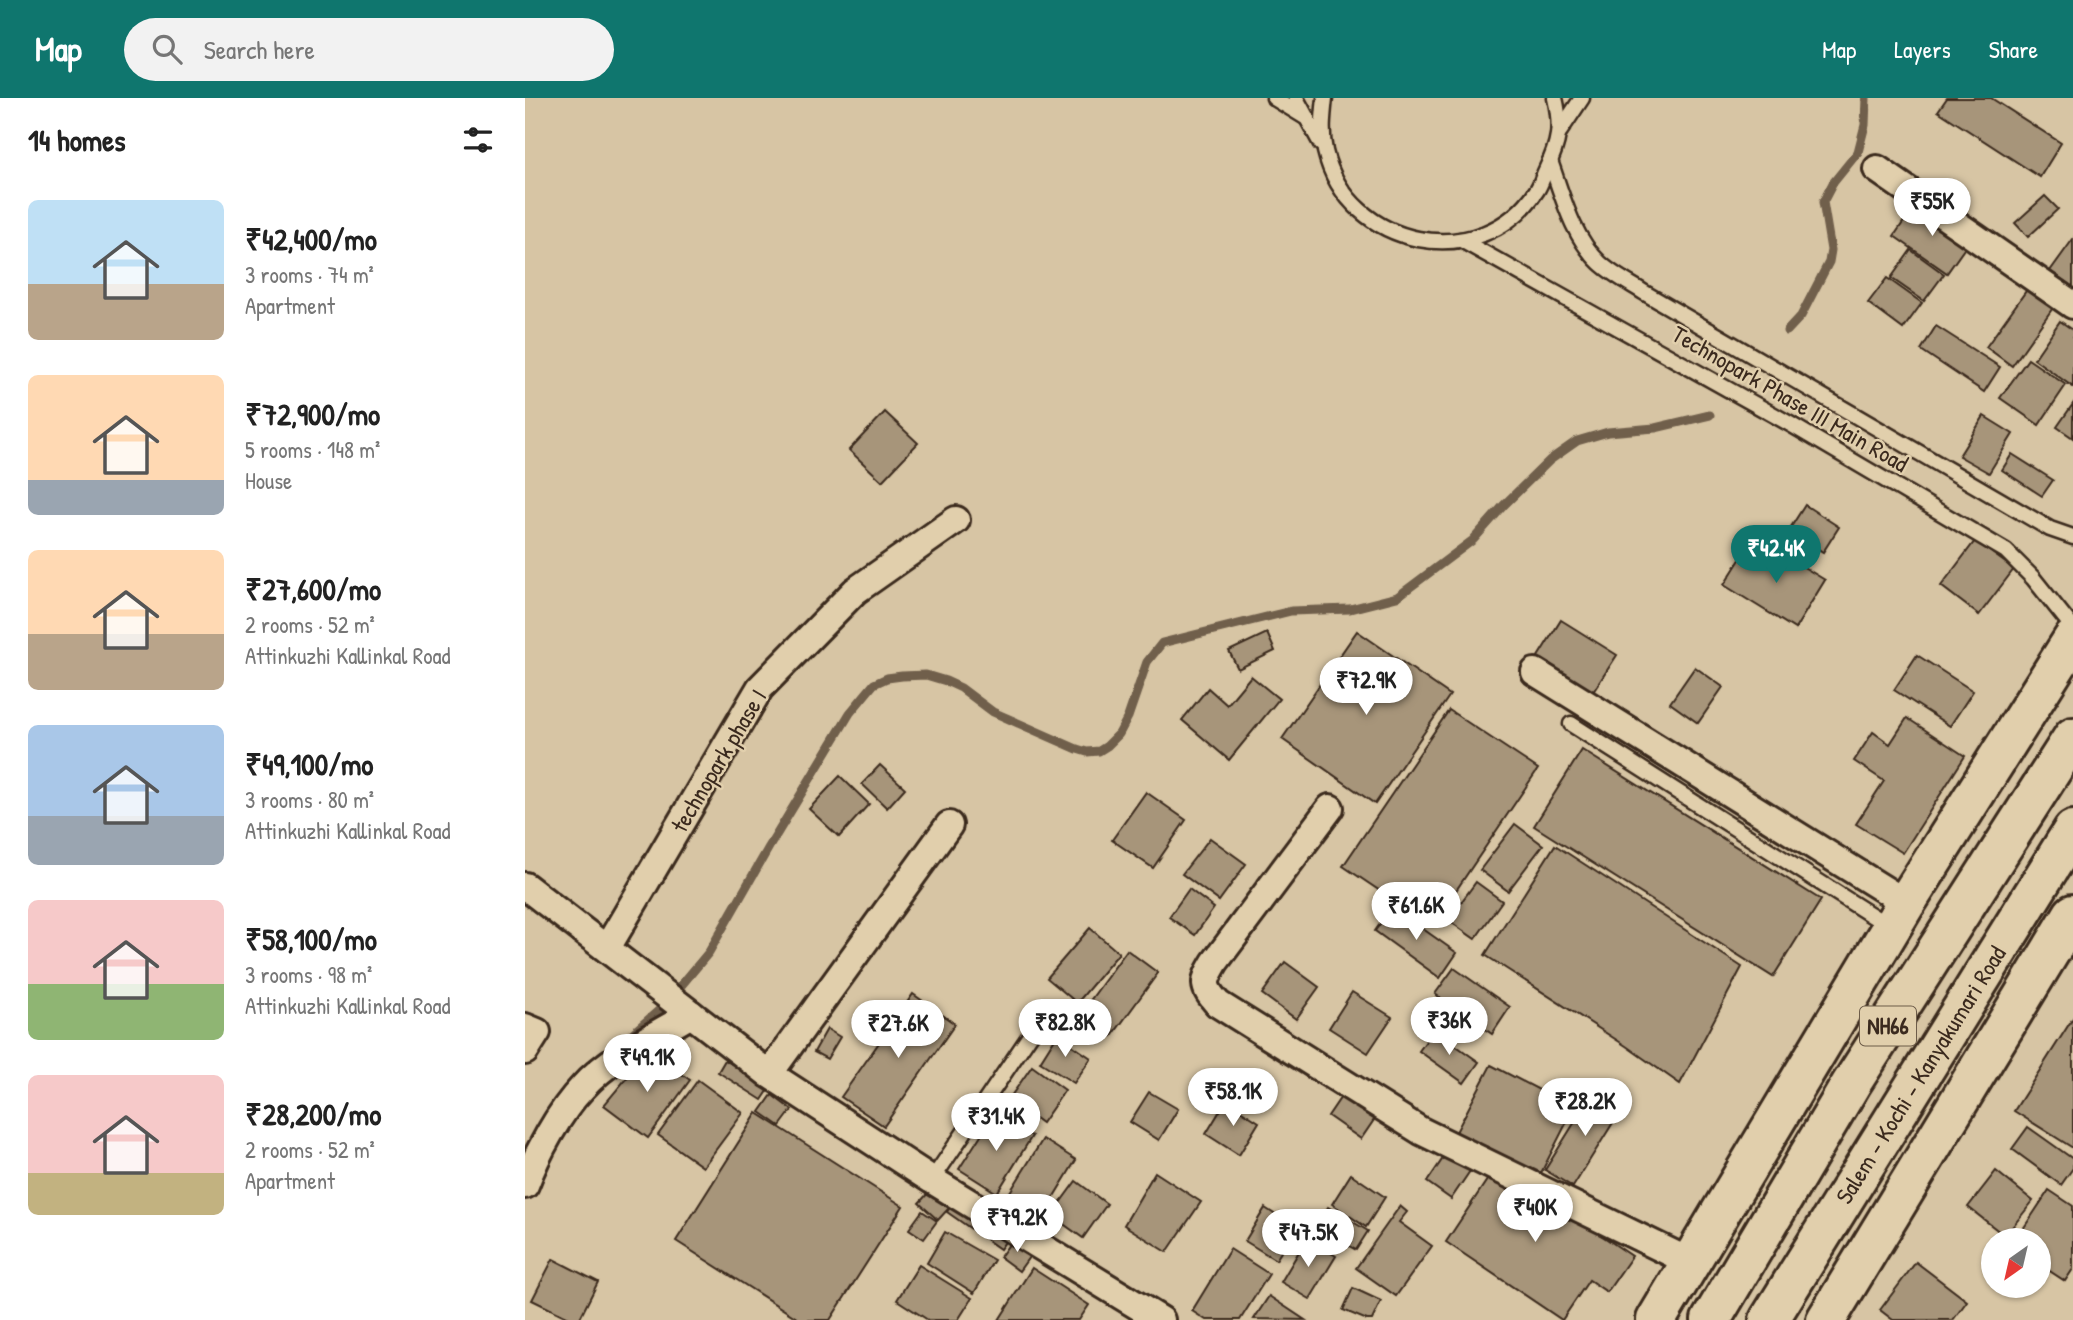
<!DOCTYPE html>
<meta charset="utf-8">
<style>
:root{--surface:#fff;--page:#f2f2f2;--text:#222;--muted:#767676;--accent:#0f766e}
body{margin:0;font-family:"Patrick Hand",sans-serif;background:var(--page);color:var(--text);height:100vh;display:flex;flex-direction:column;font-size:26px;white-space:nowrap}
*{box-sizing:border-box;margin:0}
p{font-size:23px;color:var(--muted)}
.icon{flex:none;width:38px;height:38px;fill:none;stroke:currentColor;stroke-width:2;stroke-linecap:round;stroke-linejoin:round}
.map{position:relative;flex:1;overflow:hidden}
.sheet{display:flex;flex-direction:column;background:var(--surface);width:525px}
.sheet>*{flex:none}
.needle{width:46px;rotate:214deg}
.controls{position:absolute;left:1456px;top:1130px;display:grid;gap:14px}
.controls a{display:grid;place-items:center;width:70px;height:70px;border-radius:50%;background:var(--surface);box-shadow:0 2px 5px #0004;font-size:35px}
.price{position:absolute;translate:-50% -60px;padding:0 16px;border-radius:24px;background:#fff;color:#222;font-size:23px;line-height:46px;filter:drop-shadow(0 2px 4px #0008)}
.price::after{content:'';position:absolute;left:50%;top:42px;width:21px;height:16px;margin-left:-10px;background:inherit;clip-path:polygon(0 0,100% 0,50% 100%)}
.price.active{background:var(--accent);color:#fff}
ul{padding:0;list-style:none}
li{display:flex;align-items:center;gap:21px;height:175px;padding:0 28px}
li span{display:grid;place-items:center;flex:none;width:196px;height:140px;border-radius:10px;color:#555}
li>.icon{margin-inline-start:auto}
span .icon{width:84px;height:84px;fill:#fffc;stroke-width:1}
li b{font-size:30px}
h2{display:flex;justify-content:space-between;align-items:center;height:84px;padding:0 28px;font-size:30px}
header{display:flex;align-items:center;gap:42px;box-sizing:border-box;height:98px;padding:0 35px;background:var(--accent);color:#fff}
header strong{font-size:33px}
nav{display:flex;gap:38px;margin-inline-start:auto;font-size:24px}
.search{width:490px;height:63px;background:var(--page);display:flex;align-items:center;gap:18px;box-sizing:border-box;padding:0 24px;border-radius:38px;color:var(--muted);font-size:26px}
main{display:flex;flex:1;min-height:0}
.map>svg:first-child{display:block}
</style>
<header>
<strong>Map</strong>
<div class="search"><svg class="icon" aria-label="search" viewBox="0 0 24 24"><circle cx="10" cy="10" r="6"/><path d="M15 15l6 6"/></svg>Search here</div>
<nav><a>Map</a><a>Layers</a><a>Share</a></nav>
</header>
<main>
<section class="sheet">
<h2>14 homes<svg class="icon" aria-label="filters" viewBox="0 0 24 24"><path d="M4 7h16M4 17h16"/><circle cx="9" cy="7" r="2"/><circle cx="15" cy="17" r="2"/></svg></h2>
<ul>
<li><span style="background:linear-gradient(#bfe0f5 60%,#b9a48a 0)"><svg class="icon" aria-label="home" viewBox="0 0 24 24"><path d="M3 11l9-7 9 7M6 9v11h12V9"/></svg></span><div><b>₹42,400/mo</b><p>3 rooms · 74 m²</p><p>Apartment</p></div></li>
<li><span style="background:linear-gradient(#ffd9b3 75%,#9aa5b1 0)"><svg class="icon" aria-label="home" viewBox="0 0 24 24"><path d="M3 11l9-7 9 7M6 9v11h12V9"/></svg></span><div><b>₹72,900/mo</b><p>5 rooms · 148 m²</p><p>House</p></div></li>
<li><span style="background:linear-gradient(#ffd9b3 60%,#b9a48a 0)"><svg class="icon" aria-label="home" viewBox="0 0 24 24"><path d="M3 11l9-7 9 7M6 9v11h12V9"/></svg></span><div><b>₹27,600/mo</b><p>2 rooms · 52 m²</p><p>Attinkuzhi Kallinkal Road</p></div></li>
<li><span style="background:linear-gradient(#a9c7e8 65%,#9aa5b1 0)"><svg class="icon" aria-label="home" viewBox="0 0 24 24"><path d="M3 11l9-7 9 7M6 9v11h12V9"/></svg></span><div><b>₹49,100/mo</b><p>3 rooms · 80 m²</p><p>Attinkuzhi Kallinkal Road</p></div></li>
<li><span style="background:linear-gradient(#f6c9c9 60%,#8fb573 0)"><svg class="icon" aria-label="home" viewBox="0 0 24 24"><path d="M3 11l9-7 9 7M6 9v11h12V9"/></svg></span><div><b>₹58,100/mo</b><p>3 rooms · 98 m²</p><p>Attinkuzhi Kallinkal Road</p></div></li>
<li><span style="background:linear-gradient(#f6c9c9 70%,#c2b280 0)"><svg class="icon" aria-label="home" viewBox="0 0 24 24"><path d="M3 11l9-7 9 7M6 9v11h12V9"/></svg></span><div><b>₹28,200/mo</b><p>2 rooms · 52 m²</p><p>Apartment</p></div></li>
</ul>
</section>
<div class="map">
<svg width="1548" height="1222" viewBox="0 0 1548 1222">
<rect width="100%" height="100%" fill="#d7c5a4"/>
<filter id="ink" filterUnits="userSpaceOnUse"><feTurbulence type="fractalNoise" baseFrequency=".0143" numOctaves="2"/><feDisplacementMap in="SourceGraphic" scale="14" xChannelSelector="R" yChannelSelector="G"/><feConvolveMatrix kernelMatrix="1 2 1 2 8 2 1 2 1" color-interpolation-filters="sRGB"/></filter>
<g filter="url(#ink)">
<g fill="none" stroke-linecap="round" stroke-linejoin="round">
<g stroke="#6f5e4b" stroke-width="9">
<path d="M1262,233L1276,218L1304,164L1306,152L1298,104L1308,85L1333,54L1340,27L1341,0"/>
<path d="M101,941L139,908L184,854L244,749L325,615L349,586L362,580L377,578L401,577L421,583L436,590L468,614L552,651L562,654L574,653L582,648L594,636L603,619L622,564L637,545L766,513L825,511L872,499L948,442L979,407L1025,362L1052,343L1083,334L1130,330L1185,317"/>
</g>
</g>
<g fill="#a7957a" stroke="#3b2a1e" stroke-width="2">
<path d="M1422,0H1466L1536,45L1515,79L1413,13Z"/>
<path d="M1520,98L1533,111L1503,139L1490,125Z"/>
<path d="M1392,104L1446,141L1422,175L1369,138Z"/>
<path d="M1548,141V189L1525,173Z"/>
<path d="M1386,152L1419,176L1399,203L1366,180Z"/>
<path d="M1362,180L1397,205L1378,231L1343,205Z"/>
<path d="M1506,186L1532,204L1487,268L1461,249Z"/>
<path d="M1535,223L1548,232V289L1509,261Z"/>
<path d="M1411,228L1475,269L1459,294L1396,252Z"/>
<path d="M1503,261L1541,287L1514,327L1475,300Z"/>
<path d="M1548,306V340L1532,329Z"/>
<path d="M360,314L393,345L357,383L324,352Z"/>
<path d="M1459,318L1488,336L1464,375L1434,358Z"/>
<path d="M1487,356L1528,382L1517,398L1477,372Z"/>
<path d="M1280,407L1314,429L1298,454L1264,432Z"/>
<path d="M1450,443L1489,471L1454,517L1416,488Z"/>
<path d="M1244,448L1300,482L1270,531L1199,487L1219,455L1234,464Z"/>
<path d="M1036,522L1092,557L1066,597L1011,562Z"/>
<path d="M832,533L925,597L850,706L757,641Z"/>
<path d="M742,535L750,553L713,571L704,553Z"/>
<path d="M1392,557L1448,593L1425,628L1369,592Z"/>
<path d="M1170,569L1198,589L1173,625L1145,605Z"/>
<path d="M726,578L754,601L704,662L657,622L683,590L702,607Z"/>
<path d="M924,612L1013,671L907,828L818,768Z"/>
<path d="M1382,620L1440,658L1378,755L1331,726L1359,683L1329,663L1348,634L1365,646Z"/>
<path d="M1057,652L1296,802L1248,879L1009,728Z"/>
<path d="M355,667L380,690L362,710L337,686Z"/>
<path d="M315,678L344,706L314,739L284,711Z"/>
<path d="M621,694L661,722L628,770L587,742Z"/>
<path d="M990,726L1018,747L983,793L955,772Z"/>
<path d="M685,740L721,766L694,803L657,776Z"/>
<path d="M1030,747L1217,869L1155,986L1101,948L960,857Z"/>
<path d="M951,784L977,803L950,841L923,822Z"/>
<path d="M664,791L689,810L670,837L644,819Z"/>
<path d="M867,809L932,855L915,880L850,833Z"/>
<path d="M565,830L594,855L552,905L522,880Z"/>
<path d="M602,852L633,875L587,938L556,915Z"/>
<path d="M760,864L794,889L771,921L737,896Z"/>
<path d="M929,870L985,909L967,936L910,896Z"/>
<path d="M827,894L867,919L843,955L804,930Z"/>
<path d="M388,896L430,926L359,1028L316,999Z"/>
<path d="M1548,920V1050L1489,1013Z"/>
<path d="M302,931L315,939L302,961L289,954Z"/>
<path d="M909,932L954,964L939,985L894,953Z"/>
<path d="M532,937L566,960L549,985L515,964Z"/>
<path d="M124,953L165,982L123,1040L79,1007Z"/>
<path d="M200,962L245,990L237,1002L193,974Z"/>
<path d="M966,967L1049,1010L1015,1077L931,1034Z"/>
<path d="M507,968L540,992L517,1025L484,1001Z"/>
<path d="M173,982L218,1015L178,1069L133,1037Z"/>
<path d="M1071,990L1099,1007L1048,1089L1020,1072Z"/>
<path d="M820,993L853,1016L836,1041L803,1018Z"/>
<path d="M624,994L653,1011L634,1042L605,1024Z"/>
<path d="M247,997L267,1012L255,1028L235,1014Z"/>
<path d="M701,1003L734,1024L714,1057L681,1036Z"/>
<path d="M232,1015L378,1108L305,1222H275L151,1143Z"/>
<path d="M470,1015L507,1038L472,1095L434,1071Z"/>
<path d="M1503,1029L1548,1061V1070L1536,1087L1487,1051Z"/>
<path d="M518,1041L551,1062L514,1123L480,1102Z"/>
<path d="M921,1056L945,1073L926,1101L902,1084Z"/>
<path d="M972,1067L1107,1158L1082,1194L1064,1182L1037,1222L921,1144Z"/>
<path d="M1471,1073L1508,1103L1480,1138L1443,1109Z"/>
<path d="M630,1074L676,1104L642,1154L599,1127Z"/>
<path d="M826,1076L860,1099L841,1129L807,1106Z"/>
<path d="M551,1083L582,1106L558,1140L526,1117Z"/>
<path d="M406,1092L424,1110L413,1122L394,1105Z"/>
<path d="M1524,1092L1548,1108V1171L1540,1183L1514,1166V1143H1490Z"/>
<path d="M433,1097L486,1135L475,1151L422,1114Z"/>
<path d="M875,1108L882,1114L874,1124L907,1148L871,1198L831,1170Z"/>
<path d="M803,1109L843,1133L831,1152L791,1129Z"/>
<path d="M740,1110L771,1130L751,1162L720,1143Z"/>
<path d="M397,1113L412,1123L399,1141L384,1131Z"/>
<path d="M420,1134L469,1162L449,1195L402,1165Z"/>
<path d="M490,1138L509,1152L494,1173L475,1159Z"/>
<path d="M782,1140L811,1158L785,1201L756,1184Z"/>
<path d="M705,1151L744,1176L715,1222H681L667,1213Z"/>
<path d="M28,1161L73,1184L54,1222H48L7,1202Z"/>
<path d="M1391,1164L1442,1203L1428,1222H1368L1355,1212Z"/>
<path d="M394,1167L447,1200L433,1222H403L372,1202Z"/>
<path d="M507,1170L564,1207L554,1222H474Z"/>
<path d="M828,1190L856,1203L847,1222H842L818,1212Z"/>
<path d="M744,1198L780,1222L729,1221Z"/>
</g>
<g fill="none" stroke-linecap="round" stroke-linejoin="round">
<g stroke="#3b2a1e" stroke-width="19">
<g id="lane">
<path d="M749,0L780,19"/>
<path d="M771,0L796,46"/>
<path d="M800,0C798,18 796,35 800,53C823,151 957,177 1012,92C1016,86 1018,78 1021,72C1034,45 1037,29 1030,0"/>
<path d="M1035,33L1057,0"/>
<path d="M1025,63C1038,99 1047,138 1075,165C1088,177 1106,186 1120,195L1525,431L1548,439"/>
<path d="M936,142L1265,326L1481,453L1508,480L1548,530"/>
<path d="M1046,626L1365,829"/>
<path d="M407,1082L524,909"/>
</g>
</g>
<g stroke="#3b2a1e" stroke-width="32">
<g id="street">
<path d="M1352,71L1548,207"/>
<path d="M1010,574L1381,805"/>
<path d="M805,710L690,864C678,884 677,888 693,906L896,1033L1165,1164"/>
<path d="M0,788L244,976L407,1082L636,1222"/>
<path d="M82,850L235,590L330,493L431,422"/>
<path d="M0,929L12,934L0,953"/>
<path d="M244,976L424,727"/>
<path d="M0,1087C12,1055 34,1014 58,989C86,958 130,938 166,916"/>
</g>
</g>
<g stroke="#3b2a1e" stroke-width="44">
<g id="secondary">
<path d="M1131,1222L1381,805L1548,541"/>
<path d="M1301,1222L1548,816"/>
</g>
</g>
<g stroke="#3b2a1e" stroke-width="44">
<g id="highway">
<path d="M1186,1222L1326,986L1548,639"/>
<path d="M1244,1222L1548,732"/>
</g>
</g>
<use href="#lane" stroke="#e1cfac" stroke-width="14"/>
<use href="#street" stroke="#e1cfac" stroke-width="26"/>
<use href="#secondary" stroke="#e1cfac" stroke-width="38"/>
<use href="#highway" stroke="#e1cfac" stroke-width="38"/>
</g>
</g>
<g text-anchor="middle" stroke-width="5" stroke-linejoin="round" paint-order="stroke">
<rect fill="#e1cfac" stroke="#6d5c49" stroke-width="2" x="1335" y="908.5" width="56" height="39" rx="5"/>
<g font-size="23" font-weight="bold" fill="#3b2a1e">
<text x="1363" y="936">NH66</text>
</g>
<g font-size="24" fill="#3b2a1e" stroke="#e1cfac">
<text transform="translate(1265 301) rotate(30)" y="8">Technopark Phase III Main Road</text>
<text transform="translate(194 663) rotate(-59)" y="8">technopark phase I</text>
<text transform="translate(1396 977) rotate(-58)" y="8">Salem - Kochi - Kanyakumari Road</text>
</g>
</g>
</svg>
<div class="controls">
<a><svg class="needle" viewBox="-14 -14 28 28"><path d="M0-13l5 13h-10z" fill="#e53935"/><path d="M0 13l5-13h-10z" fill="#767676"/></svg></a>
</div>
<b class="price" style="left:1407px;top:140px">₹55K</b>
<b class="price active" style="left:1251px;top:487px">₹42.4K</b>
<b class="price" style="left:841px;top:619px">₹72.9K</b>
<b class="price" style="left:891px;top:844px">₹61.6K</b>
<b class="price" style="left:924px;top:959px">₹36K</b>
<b class="price" style="left:540px;top:961px">₹82.8K</b>
<b class="price" style="left:373px;top:962px">₹27.6K</b>
<b class="price" style="left:122px;top:996px">₹49.1K</b>
<b class="price" style="left:708px;top:1030px">₹58.1K</b>
<b class="price" style="left:1060px;top:1040px">₹28.2K</b>
<b class="price" style="left:471px;top:1055px">₹31.4K</b>
<b class="price" style="left:1010px;top:1146px">₹40K</b>
<b class="price" style="left:492px;top:1156px">₹79.2K</b>
<b class="price" style="left:783px;top:1171px">₹47.5K</b>
</div>
</main>
